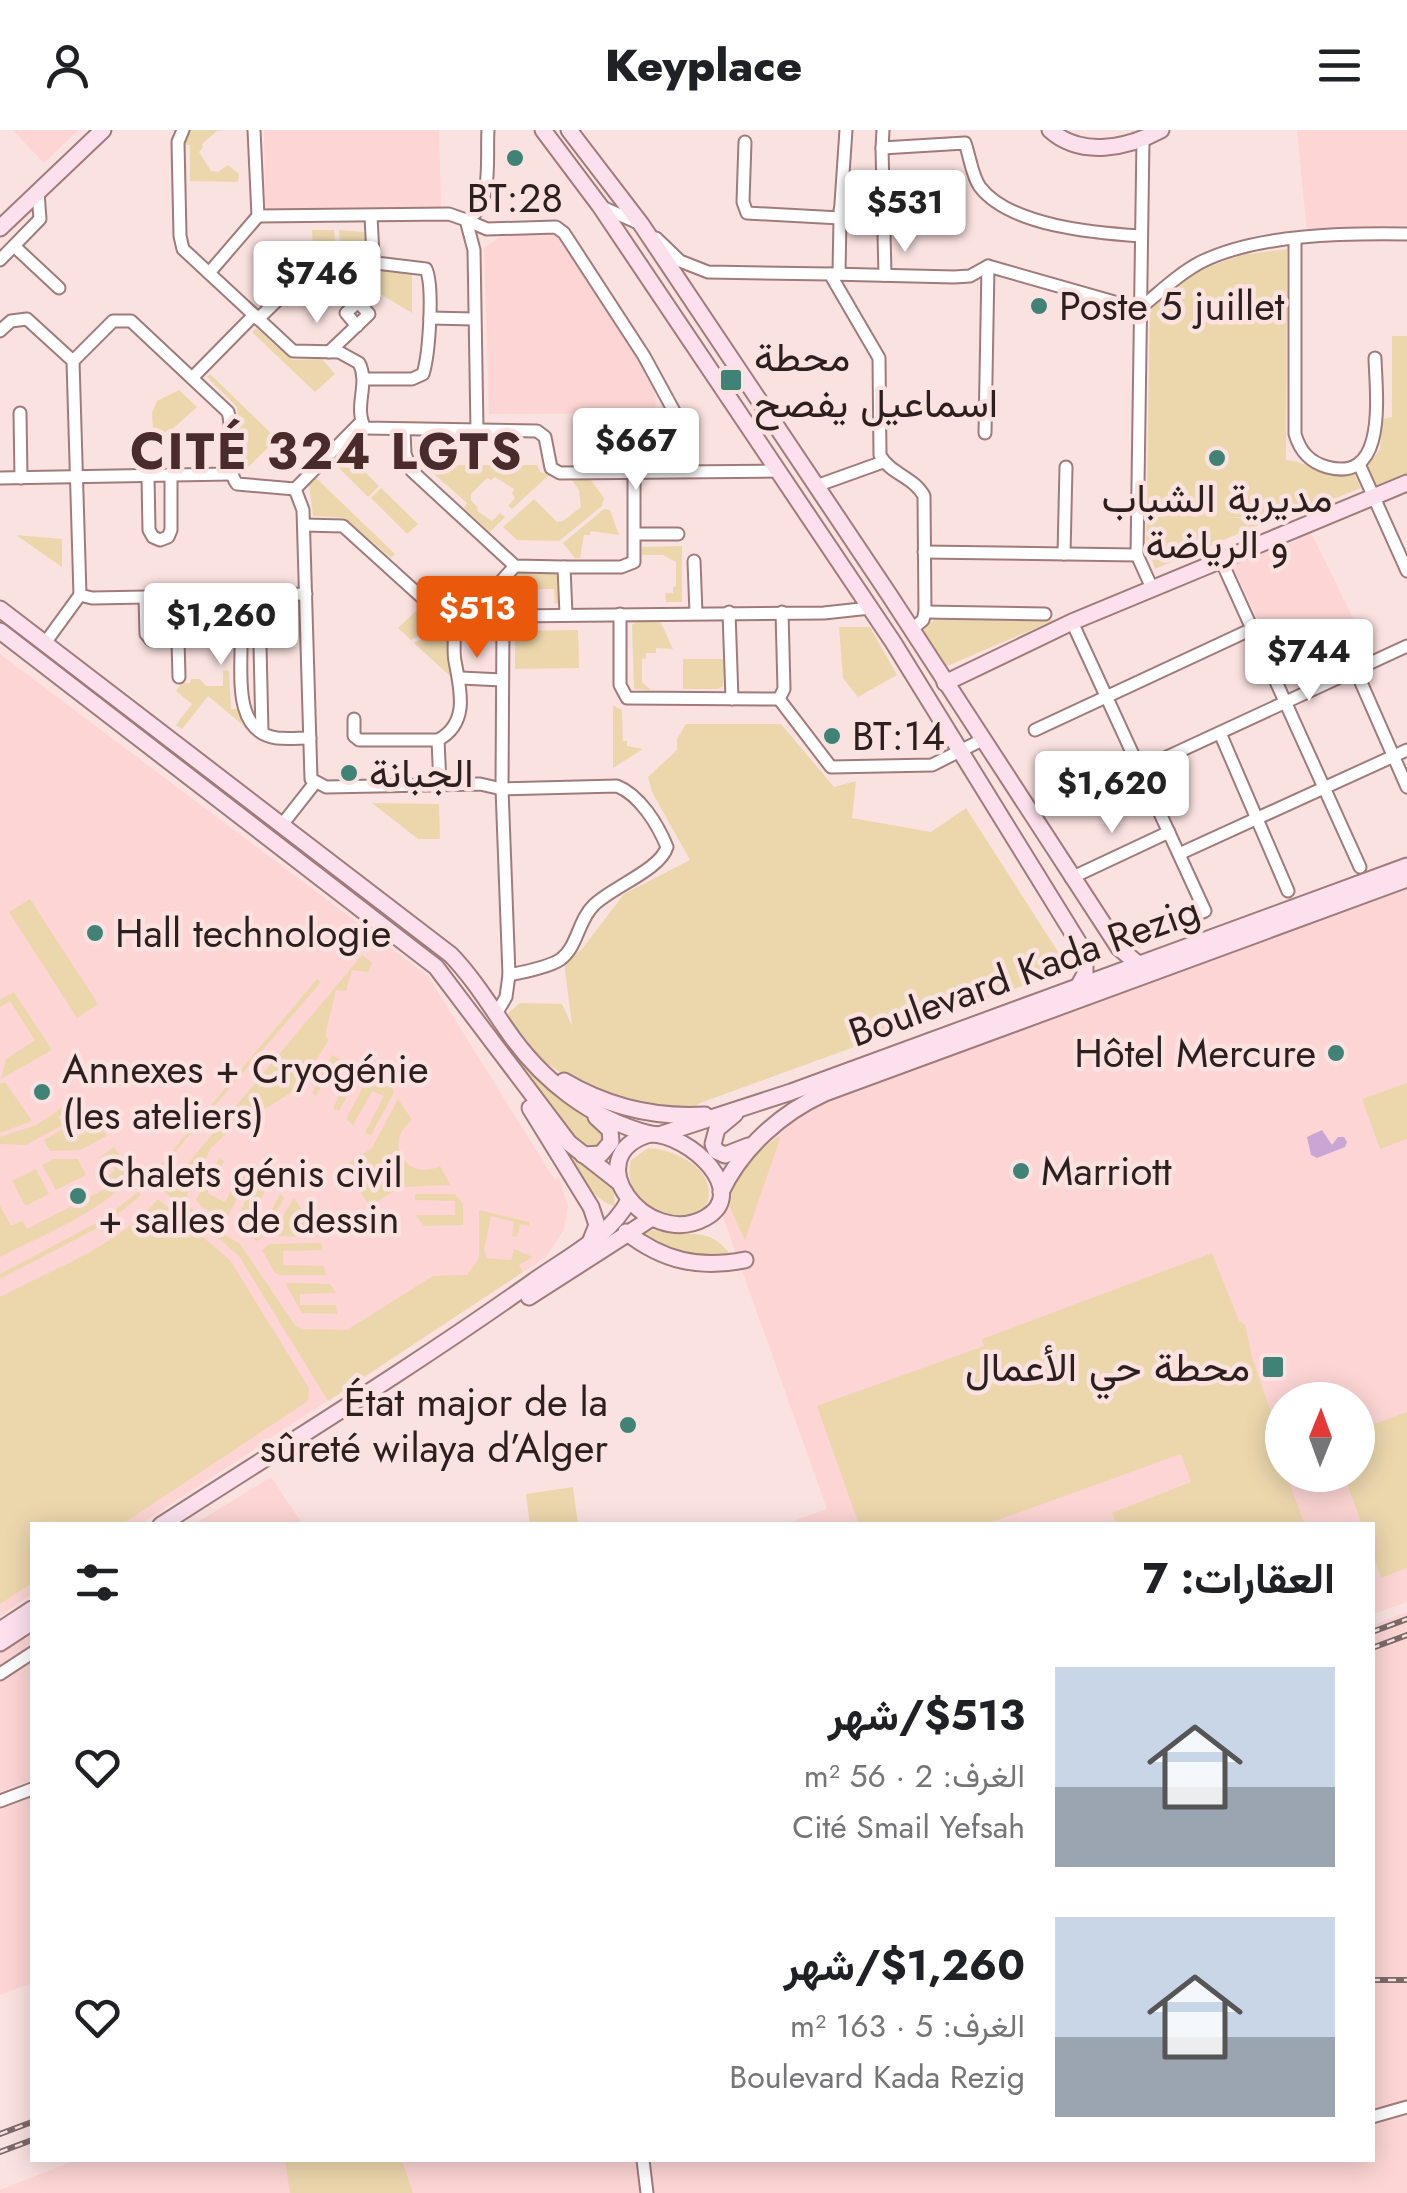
<!DOCTYPE html>
<html lang="ar">
<meta charset="utf-8">
<style>
:root{--surface:#fff;--page:#f2f2f2;--text:#202124;--muted:#757577;--accent:#ea580c}
body{margin:0;font-family:Jost,Vazirmatn,sans-serif;background:var(--page);color:var(--text);direction:rtl;height:100vh;display:flex;flex-direction:column;font-size:38px;white-space:nowrap}
*{box-sizing:border-box;margin:0}
p{font-size:32px;color:var(--muted)}
.icon{flex:none;width:55px;height:55px;fill:none;stroke:currentColor;stroke-width:2;stroke-linecap:round;stroke-linejoin:round}
.map{position:relative;flex:1;overflow:hidden;direction:ltr}
.details{position:absolute;left:30px;top:1392px;width:1345px;height:640px;display:flex;flex-direction:column;background:var(--surface);border-radius:0px;box-shadow:0 5px 25px #0003;direction:rtl}
.details>*{flex:none}
.needle{width:65px;rotate:1deg}
.tools{position:absolute;left:1265px;top:1252px;display:grid;gap:20px}
.tools a{display:grid;place-items:center;width:110px;height:110px;border-radius:50%;background:var(--surface);box-shadow:0 5px 25px #0003;font-size:50px}
.price{position:absolute;translate:-50% -85px;padding:0 22px;border-radius:10px;background:#fff;color:#222;font-size:32px;line-height:65px;filter:drop-shadow(0 2px 5px #0008)}
.price::after{content:'';position:absolute;left:50%;top:60px;width:30px;height:22px;margin-left:-15px;background:inherit;clip-path:polygon(0 0,100% 0,50% 100%)}
.price.selected{background:var(--accent);color:#fff}
ul{padding:0;list-style:none}
li{display:flex;align-items:center;gap:30px;height:250px;padding:0 40px}
li span{display:grid;place-items:center;flex:none;width:280px;height:200px;border-radius:0px;color:#555}
li>.icon{margin-inline-start:auto}
span .icon{width:120px;height:120px;fill:#fffc;stroke-width:1}
li b{font-size:42px}
h2{display:flex;justify-content:space-between;align-items:center;height:120px;padding:0 40px;font-size:42px}
header{display:flex;justify-content:space-between;align-items:center;height:130px;padding:0 40px;background:var(--surface);font-size:45px;font-weight:800}
.map>svg:first-child{display:block}
</style>
<header><svg class="icon" aria-label="menu" viewBox="0 0 24 24"><path d="M4 6h16M4 12h16M4 18h16"/></svg>Keyplace<svg class="icon" aria-label="person" viewBox="0 0 24 24"><circle cx="12" cy="8" r="4"/><path d="M4 21q1-7 8-7t8 7"/></svg></header>
<div class="map">
<svg width="1407" height="2063" viewBox="0 0 1407 2063">
<rect width="100%" height="100%" fill="#fae2e0"/>
<g fill="#fcd5d4" fill-rule="evenodd">
<path d="M13,0H78L44,33Z"/>
<path d="M264,0H439L441,82L414,83L412,78L265,80Z"/>
<path d="M1297,0H1407V95L1307,102Z"/>
<path d="M506,103H552L559,107L655,255L656,283L489,284L484,118Z"/>
<path d="M1309,399L1356,494L1277,529L1230,431L1279,409L1283,416L1298,410L1296,405Z"/>
<path d="M0,524L428,846L554,1049L559,1048L568,1076L564,1099L546,1127L139,1395H32V1464L0,1486Z"/>
<path d="M1407,756V1472L1373,1484L1372,1395H782L827,1379L723,1087L722,1077L739,1041L777,1000L825,971ZM1282,1270H1358V1345H1282Z"/>
<path d="M271,1347L303,1395H193Z"/>
<path d="M1407,1482V2063H0V2060L76,2030H1372L1373,1495Z"/>
<path d="M32,1494V1650L0,1662V1519Z"/>
<path d="M32,1665V1853L0,1865V1677Z"/>
</g>
<g fill="#ecd7ad">
<path d="M189,0H223L217,1L202,14L203,18L199,22L211,41L218,42L228,35L239,44L238,52L190,51V15H183Z"/>
<path d="M312,100H334L338,135L333,139L313,118Z"/>
<path d="M339,100L364,102L367,128L352,136L341,134Z"/>
<path d="M1287,119L1286,330C1314,332 1317,351 1353,341L1361,358L1285,388L1225,387L1271,390L1155,439L1146,412L1150,179L1200,140L1241,125Z"/>
<path d="M313,124L331,142L337,155L326,170L294,141Z"/>
<path d="M368,130L379,141H412V183L355,149L354,138Z"/>
<path d="M256,198L292,230L322,229L335,244L315,262L252,202Z"/>
<path d="M1392,206H1407V345L1376,357L1367,337L1380,319L1383,289L1392,287Z"/>
<path d="M210,244L277,309L242,343L237,277L207,247Z"/>
<path d="M179,260L197,277L169,302L153,301L152,283L157,271Z"/>
<path d="M343,320L379,356L368,367L332,331Z"/>
<path d="M430,335H537L540,342L549,345L512,379L508,376L515,368L512,363L514,359L495,347L491,350L487,348L471,364V370L478,378L477,381L492,391L500,383L505,387L490,402L464,378L467,373L428,339Z"/>
<path d="M568,345L588,346L604,368L602,376L559,411L517,410L503,397L534,369L557,392L563,391L581,377L579,360Z"/>
<path d="M315,347L395,424L391,428L345,388L313,386L309,354Z"/>
<path d="M381,358L418,394L407,404L371,368Z"/>
<path d="M604,379L610,380L619,405L590,401V405H584L580,428H575L563,413Z"/>
<path d="M16,405L62,409V437Z"/>
<path d="M682,416V472H666L665,463H673V457L676,456V432L663,425H642V417Z"/>
<path d="M517,441L555,443L559,449V473L555,474L554,459H500Z"/>
<path d="M424,478L442,494L411,510L398,498L416,481L419,483Z"/>
<path d="M939,488L945,487L1055,490L947,536L940,534L922,506L926,495Z"/>
<path d="M638,491H660L673,519L656,518V523H646V528L642,529V552L651,560L634,559L632,495Z"/>
<path d="M445,497C448,504 450,538 450,546L414,513Z"/>
<path d="M839,497H870L897,545L858,567L843,548Z"/>
<path d="M578,500L579,538L515,539V501Z"/>
<path d="M683,529H725L723,556L718,559H683Z"/>
<path d="M223,540L229,541L231,579H239L244,594L256,606L208,566L182,599L176,595L192,574L176,561L182,553H190L191,549H200L206,556H223Z"/>
<path d="M613,575L622,580L623,611H627V616L643,619L613,638Z"/>
<path d="M686,594H781L834,657L856,651L852,688L931,702L966,678L1069,839L700,973L690,980C623,973 537,953 508,883L520,873L562,874L572,896L564,832L582,819L624,764L690,730L652,662L648,647L677,620V609Z"/>
<path d="M372,673L439,674L440,709H418Z"/>
<path d="M30,769L98,874L77,888L9,782Z"/>
<path d="M362,825L372,833L368,842L352,840L346,861L336,860L325,905L329,910L298,958L227,1003L211,1018L187,1065V1074L206,1093L240,1114L295,1195L303,1199L347,1200L433,1146L467,1145L479,1128V1080L529,1092V1096L520,1094L517,1107L512,1106L514,1092L491,1086L484,1120L487,1128L511,1130L514,1119L533,1127L519,1135L523,1142L328,1271L239,1126L164,1062Z"/>
<path d="M317,849L321,852L149,1052L148,1050Z"/>
<path d="M14,862L52,920L1,949L6,929L35,910L10,871L0,877V870Z"/>
<path d="M511,918L548,957L601,995L606,1002L603,1017L582,1019L507,920Z"/>
<path d="M332,925L361,940L339,981L333,978L352,940L335,932L316,966L312,963Z"/>
<path d="M369,946L391,956L394,962L371,1005L365,1003L384,966L372,961L353,995L346,989Z"/>
<path d="M5,952L32,991L0,1003V954Z"/>
<path d="M1407,953V1009L1380,1019L1362,969Z"/>
<path d="M398,969L412,990C382,1013 407,1052 440,1036L450,1055L400,1057L370,1076L361,1063L363,1053L353,1049L345,1035L372,1018Z"/>
<path d="M65,976L68,981L58,987L63,995L26,1015L0,1014V1007L36,995Z"/>
<path d="M91,982L107,1006L80,1020L50,1021L44,1010L65,998L73,1010L95,996L88,984Z"/>
<path d="M542,985L613,1053L615,1076C587,1071 557,1009 542,985Z"/>
<path d="M781,1006L745,1110C739,1097 728,1078 728,1064C729,1048 767,1011 781,1006Z"/>
<path d="M114,1017L133,1046C98,1084 44,1104 0,1127V1076L11,1096L22,1091L27,1099L109,1057L105,1048L115,1041L106,1025L96,1030Z"/>
<path d="M648,1018C678,1019 722,1043 705,1078C673,1101 619,1070 631,1030Z"/>
<path d="M54,1029H78L86,1045L56,1060L42,1035Z"/>
<path d="M219,1029L224,1031L207,1063L225,1072L242,1041L248,1047L226,1090L201,1076L196,1070Z"/>
<path d="M36,1039L49,1064L25,1076L12,1051Z"/>
<path d="M255,1051L267,1057L249,1092L262,1098L280,1064L284,1068L263,1107L257,1111L233,1096Z"/>
<path d="M138,1062L141,1065L107,1093L0,1149V1144L104,1089Z"/>
<path d="M415,1064H455L463,1074V1095L424,1096L416,1085H455V1071L415,1070Z"/>
<path d="M294,1068L319,1107L271,1106Z"/>
<path d="M158,1069L230,1130L309,1258L308,1271L121,1395H32V1453L0,1474V1167C53,1139 118,1116 158,1069Z"/>
<path d="M653,1100C688,1110 708,1092 732,1127L688,1130L640,1104Z"/>
<path d="M321,1113L323,1120L283,1121V1135L324,1136L326,1145H280L275,1143L262,1120L270,1114Z"/>
<path d="M1212,1123L1239,1191L1245,1195L1252,1227L1282,1315L1277,1320L1282,1345H1286L1305,1395H1117L1112,1383L1191,1352L1181,1324L984,1395H859L817,1276L984,1216L982,1209Z"/>
<path d="M285,1153L330,1154L336,1163L300,1164V1175H336L337,1184L302,1183Z"/>
<path d="M1407,1282V1438L1381,1448L1373,1424L1372,1395H1362L1344,1345H1358V1300Z"/>
<path d="M573,1357L578,1395H530L526,1364Z"/>
<path d="M285,2030H402L413,2063H290Z"/>
</g>
<path fill="#c9a6d4" d="M1322,1000L1332,1015L1338,1007H1344L1347,1012L1345,1017L1317,1028L1311,1025L1307,1007Z"/>
<g fill="none" stroke-linecap="round" stroke-linejoin="round">
<g stroke="#9f7b7a" stroke-width="15">
<g id="street">
<path d="M183,0L178,12L180,106L183,119L293,221L339,222L359,233C370,254 353,277 365,298L537,301L545,307L551,338L560,343L778,341"/>
<path d="M883,0L882,18L965,13C970,27 972,46 980,57C1010,96 1095,103 1141,106"/>
<path d="M1143,9L1137,425L1152,458"/>
<path d="M745,12L743,72L747,83L840,88L846,0"/>
<path d="M882,18L885,145"/>
<path d="M600,76L638,93"/>
<path d="M840,80L884,82"/>
<path d="M258,86L449,84L466,90L474,120L477,299"/>
<path d="M466,90L487,99L556,97L564,103L644,226L675,283"/>
<path d="M466,90C494,77 486,27 488,0"/>
<path d="M656,108L680,131L708,142L830,144L879,228L880,325C890,344 914,347 924,366L925,482L923,490L911,500"/>
<path d="M1295,110V304C1300,321 1309,332 1327,337C1388,354 1376,264 1375,228"/>
<path d="M14,116L59,158"/>
<path d="M0,130L40,89L38,63"/>
<path d="M209,143L258,86L254,0"/>
<path d="M830,144L954,147L970,146L988,136"/>
<path d="M839,144L840,88"/>
<path d="M430,188L474,189"/>
<path d="M258,189L294,154"/>
<path d="M0,201L11,191L27,189L73,231L80,465L92,468L306,464"/>
<path d="M329,222L369,184L358,172L346,183L357,196"/>
<path d="M73,231L113,191H131L228,282C235,305 223,334 237,354L295,359"/>
<path d="M192,248L254,185"/>
<path d="M364,249H412L423,244C429,225 434,157 426,139L376,133L373,126L371,86"/>
<path d="M20,283L21,348"/>
<path d="M361,292L295,359L303,380L311,649L326,657L480,654L502,659L617,656C640,665 658,695 667,717C660,740 612,757 594,775C578,790 578,816 561,829C550,837 524,842 509,845"/>
<path d="M404,301L405,324L412,341L515,436L564,437"/>
<path d="M985,303L988,136L1139,179C1159,163 1178,144 1201,132C1257,104 1345,103 1407,104"/>
<path d="M1359,334L1407,441"/>
<path d="M148,346L149,400L153,407L160,410L168,407L171,400V345"/>
<path d="M0,348L231,344"/>
<path d="M816,356L883,332"/>
<path d="M304,395L343,396L449,492C458,505 452,516 455,531C460,559 470,593 438,610H359L354,606V589"/>
<path d="M635,404H678"/>
<path d="M924,422L1137,425"/>
<path d="M1064,424L1066,337"/>
<path d="M1220,428L1360,737"/>
<path d="M694,431L696,483"/>
<path d="M145,467L146,504L151,510H241C242,542 232,602 277,608C287,609 299,608 310,608"/>
<path d="M729,482L732,569"/>
<path d="M782,482L784,559L779,569L831,637L932,635L982,610"/>
<path d="M925,482L1045,484"/>
<path d="M566,484L564,437H621L634,432V342"/>
<path d="M620,484V555L627,568L779,569"/>
<path d="M1072,492L1205,781L1119,818"/>
<path d="M455,502L515,436"/>
<path d="M241,510H256L260,516L262,602"/>
<path d="M178,511L179,547"/>
<path d="M45,513L80,465"/>
<path d="M1356,541L1407,657"/>
<path d="M461,548L502,550"/>
<path d="M1035,600L1252,499"/>
<path d="M1220,603L1288,761"/>
<path d="M438,610L440,655"/>
<path d="M1141,639L1407,516"/>
<path d="M281,696L314,654"/>
<path d="M1179,724L1407,620"/>
<path d="M1071,748L1169,702"/>
<path d="M496,884L506,867L509,845L502,659L503,490L509,486L824,483L870,478"/>
<path d="M0,1544L32,1523"/>
<path d="M0,1671L32,1659"/>
<path d="M1372,1987L1407,1977"/>
<path d="M643,2030L647,2063"/>
</g>
</g>
<g stroke="#9f7b7a" stroke-width="19">
<g id="secondary">
<path d="M543,0L600,76L893,512L1085,823V844L1079,855"/>
<path d="M569,0L641,94L890,466L1119,818L1137,833"/>
<path d="M1050,0C1081,28 1128,18 1161,0"/>
<path d="M0,98L103,0"/>
<path d="M0,479L451,825C473,848 489,874 507,900C541,950 591,989 650,1004"/>
<path d="M0,501L436,837L569,1013L620,1053"/>
<path d="M945,553L1072,492L1407,353"/>
<path d="M564,951C608,977 653,988 705,985"/>
<path d="M530,978L591,1077L597,1095L591,1110"/>
<path d="M735,984L717,999L713,1014L716,1021L725,1025L748,1016"/>
<path d="M650,1004C691,1004 751,1063 705,1088C646,1120 575,1026 650,1004Z"/>
<path d="M662,1004L791,962L1407,736"/>
<path d="M583,1025L601,1024L611,1012L610,1000L596,987"/>
<path d="M721,1062C742,1018 781,983 825,963L1407,749"/>
<path d="M626,1102C663,1131 699,1139 745,1130"/>
<path d="M529,1167L652,1088"/>
<path d="M161,1395C285,1315 411,1238 531,1153C564,1129 610,1107 629,1070"/>
<path d="M0,1500L32,1479"/>
<path d="M0,1513L32,1492"/>
</g>
</g>
<use href="#street" stroke="#fff" stroke-width="11"/>
<use href="#secondary" stroke="#fde0ee" stroke-width="15"/>
<g stroke="#7c6a69" stroke-width="6">
<g id="rail">
<path d="M1372,1502L1407,1489"/>
<path d="M1372,1518L1407,1505"/>
<path d="M1372,1850H1407"/>
<path d="M0,2004L32,1992"/>
<path d="M0,2022L32,2010"/>
</g>
</g>
<use href="#rail" stroke="#fae2e0" stroke-width="2.5" stroke-dasharray="8" stroke-linecap="butt"/>
</g>
<g fill="#408376" stroke="#fae2e0" stroke-width="4">
<circle cx="515" cy="28" r="10"/>
<circle cx="1039" cy="176" r="10"/>
<rect x="719" y="238" width="24" height="24" rx="5"/>
<circle cx="1217" cy="328" r="10"/>
<circle cx="832" cy="606" r="10"/>
<circle cx="349" cy="643" r="10"/>
<circle cx="95" cy="803" r="10"/>
<circle cx="1336" cy="923" r="10"/>
<circle cx="42" cy="962" r="10"/>
<circle cx="1021" cy="1041" r="10"/>
<circle cx="78" cy="1066" r="10"/>
<rect x="1261" y="1225" width="24" height="24" rx="5"/>
<circle cx="628" cy="1295" r="10"/>
</g>
<g text-anchor="middle" stroke-width="9" stroke-linejoin="round" paint-order="stroke">
<g font-size="40" fill="#2d1f1e" stroke="#fae2e0" text-anchor="start">
<text x="515" y="82" text-anchor="middle">BT:28</text>
<text x="1059" y="190">Poste 5 juillet</text>
<text x="754" y="241">محطة<tspan x="754" dy="46">اسماعيل يفصح</tspan></text>
<text x="1217" y="382" text-anchor="middle">مديرية الشباب<tspan x="1217" dy="46">و الرياضة</tspan></text>
<text x="852" y="620">BT:14</text>
<text x="369" y="657">الجبانة</text>
<text x="115" y="817">Hall technologie</text>
<text x="1316" y="937" text-anchor="end">Hôtel Mercure</text>
<text x="62" y="953">Annexes + Cryogénie<tspan x="62" dy="46">(les ateliers)</tspan></text>
<text x="1041" y="1055">Marriott</text>
<text x="98" y="1057">Chalets génis civil<tspan x="98" dy="46">+ salles de dessin</tspan></text>
<text x="1250" y="1251" text-anchor="end">محطة حي الأعمال</text>
<text x="608" y="1286" text-anchor="end">État major de la<tspan x="608" dy="46">sûreté wilaya d’Alger</tspan></text>
</g>
<g font-size="40" fill="#2d1f1e" stroke="#fae2e0">
<text transform="translate(1024 841) rotate(-20)" y="14">Boulevard Kada Rezig</text>
</g>
<g font-size="50" font-weight="bold" letter-spacing="2.5" fill="#492b2b" stroke="#fae2e0">
<text x="327" y="339">CITÉ 324 LGTS</text>
</g>
</g>
</svg>
<div class="tools">
<a><svg class="needle" viewBox="-14 -14 28 28"><path d="M0-13l5 13h-10z" fill="#e53935"/><path d="M0 13l5-13h-10z" fill="#757577"/></svg></a>
</div>
<b class="price" style="left:905px;top:125px">$531</b>
<b class="price" style="left:317px;top:196px">$746</b>
<b class="price" style="left:636px;top:363px">$667</b>
<b class="price selected" style="left:477px;top:531px">$513</b>
<b class="price" style="left:221px;top:538px">$1,260</b>
<b class="price" style="left:1309px;top:574px">$744</b>
<b class="price" style="left:1112px;top:706px">$1,620</b>
<section class="details">
<h2>العقارات: 7<svg class="icon" aria-label="filters" viewBox="0 0 24 24"><path d="M4 7h16M4 17h16"/><circle cx="9" cy="7" r="2"/><circle cx="15" cy="17" r="2"/></svg></h2>
<ul>
<li><span style="background:linear-gradient(#c9d6e8 60%,#9aa5b1 0)"><svg class="icon" aria-label="home" viewBox="0 0 24 24"><path d="M3 11l9-7 9 7M6 9v11h12V9"/></svg></span><div><b>$513/شهر</b><p>الغرف: 2 · 56 m²</p><p>Cité Smail Yefsah</p></div><svg class="icon" aria-label="heart" viewBox="0 0 24 24"><path d="M12 20l-8-8c-3-5 5-10 8-4 3-6 11-1 8 4z"/></svg></li>
<li><span style="background:linear-gradient(#c9d6e8 60%,#9aa5b1 0)"><svg class="icon" aria-label="home" viewBox="0 0 24 24"><path d="M3 11l9-7 9 7M6 9v11h12V9"/></svg></span><div><b>$1,260/شهر</b><p>الغرف: 5 · 163 m²</p><p>Boulevard Kada Rezig</p></div><svg class="icon" aria-label="heart" viewBox="0 0 24 24"><path d="M12 20l-8-8c-3-5 5-10 8-4 3-6 11-1 8 4z"/></svg></li>
</ul>
</section>
</div>
